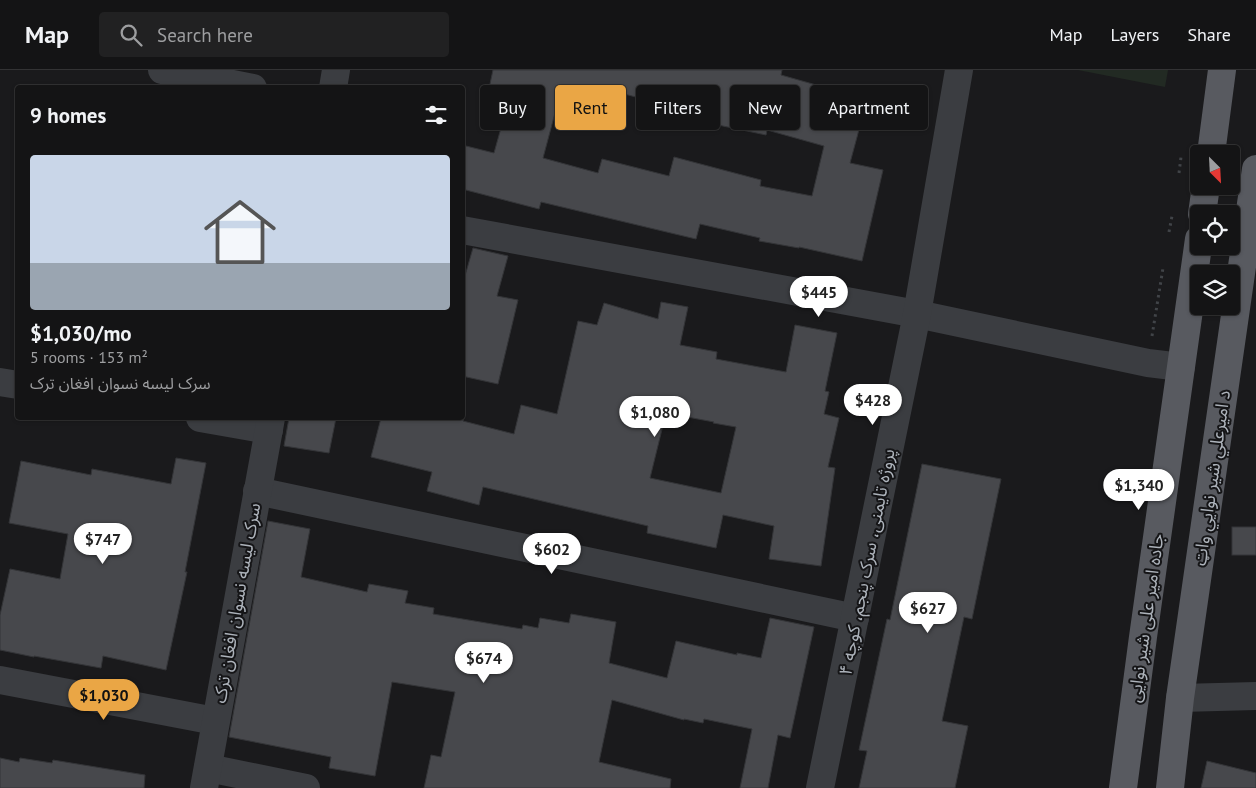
<!DOCTYPE html>
<meta charset="utf-8">
<style>
:root{--surface:#141415;--page:#212122;--text:#f1f3f6;--muted:#9d9ea0;--line:#333334;--accent:#eaa645}
body{margin:0;font-family:"PT Sans","Noto Sans Arabic",sans-serif;background:var(--page);color:var(--text);height:100vh;display:flex;flex-direction:column;font-size:19px;white-space:nowrap}
*{box-sizing:border-box;margin:0}
p{font-size:16px;color:var(--muted)}
.icon{flex:none;width:28px;height:28px;fill:none;stroke:currentColor;stroke-width:2;stroke-linecap:round;stroke-linejoin:round}
.map{position:relative;flex:1;overflow:hidden}
.details{position:absolute;left:15px;top:15px;width:450px;height:335px;display:flex;flex-direction:column;background:var(--surface);border-radius:5px;box-shadow:0 1px 4px #0004,0 0 0 1px var(--line)}
.details>*{flex:none}
.banner{position:absolute;left:480px;top:15px;width:475px;height:45px;display:flex;gap:10px}
.needle{width:32px;rotate:156deg}
.fabs{position:absolute;left:1190px;top:75px;display:grid;gap:10px}
.fabs a{display:grid;place-items:center;width:50px;height:50px;border-radius:5px;background:var(--surface);box-shadow:0 1px 4px #0004,0 0 0 1px var(--line);font-size:25px}
.price{position:absolute;translate:-50% -42px;padding:0 11px;border-radius:18px;background:#fff;color:#222;font-size:16px;line-height:32px;filter:drop-shadow(0 1px 2px #0008)}
.price::after{content:'';position:absolute;left:50%;top:30px;width:15px;height:11px;margin-left:-8px;background:inherit;clip-path:polygon(0 0,100% 0,50% 100%)}
.price.selected{background:var(--accent);color:#111}
ul{padding:0;list-style:none}
li{display:grid;align-content:center;gap:10px;height:265px;padding:0 15px}
li span{display:grid;place-items:center;height:155px;border-radius:5px;color:#555}
li>.icon{margin-inline-start:auto}
span .icon{width:90px;height:90px;fill:#fffc;stroke-width:1}
li b{font-size:21px}
h2{display:flex;justify-content:space-between;align-items:center;height:60px;padding:0 15px;font-size:21px}
.pill{padding:0 18px;border-radius:5px;background:var(--surface);box-shadow:0 1px 4px #0004,0 0 0 1px var(--line);font-size:18px;line-height:45px}
.pill.selected{background:var(--accent);color:#111}
header{display:flex;align-items:center;gap:30px;box-sizing:border-box;height:70px;padding:0 25px;background:var(--surface);border-bottom:1px solid var(--line)}
header strong{font-size:24px}
nav{display:flex;gap:28px;margin-inline-start:auto;font-size:18px}
.search{width:350px;height:45px;background:var(--page);display:flex;align-items:center;gap:12px;box-sizing:border-box;padding:0 18px;border-radius:5px;color:var(--muted);font-size:19px}
.map>svg:first-child{display:block}
</style>
<header>
<strong>Map</strong>
<div class="search"><svg class="icon" aria-label="search" viewBox="0 0 24 24"><circle cx="10" cy="10" r="6"/><path d="M15 15l6 6"/></svg>Search here</div>
<nav><a>Map</a><a>Layers</a><a>Share</a></nav>
</header>
<div class="map">
<svg width="1256" height="718" viewBox="0 0 1256 718">
<rect width="100%" height="100%" fill="#1a1a1c"/>
<path fill="#222a23" d="M1078,0H1168L1165,17Z"/>
<g fill="#47484c" stroke="#343538" fill-rule="evenodd">
<path d="M493,0H782L781,5L855,26L852,37L864,41L850,93L883,100L862,191L799,177V178L759,171L760,168L700,154L696,169L541,132L539,139L462,119V75L494,83L508,33L487,28ZM609,20L678,38L677,43L718,55L766,65L767,60L824,76L812,126L760,116L761,110L674,87L669,106L602,89L598,103L543,88L555,43L574,47L580,23L607,28Z"/>
<path d="M473,178L508,186L497,226L518,230L498,314L462,306V216Z"/>
<path d="M661,232L688,237L680,275L717,282L716,289L786,302L795,255L837,263L825,321L829,322L824,344L839,348L828,397L835,398L821,496L769,489L774,456L723,445L716,478L647,463L648,456L483,417L479,435L427,421L432,402L371,387L381,348H464L463,351L514,364L521,335L557,344L578,251L597,255L604,233L658,249ZM666,343L714,352L713,353L736,357L721,423L650,408Z"/>
<path d="M289,348H336L329,383L284,376Z"/>
<path d="M176,388L206,393L185,502H187L166,600L103,586L101,598L34,586V587L0,580V545L10,499L60,509L68,464L9,453L21,391L91,405L92,399L171,414Z"/>
<path d="M922,394L1001,409L972,549L964,547L942,651L968,656L955,718H859L867,681L859,680L887,549L890,550Z"/>
<path d="M268,451L310,459L301,507L367,522L369,514L408,521L405,533L434,538L433,544L522,559L523,555L538,558L540,548L569,553L571,544L616,552L609,593L667,608L676,571L737,585V583L761,588L770,548L814,557L790,668L778,665L768,718H740L752,659L704,649L703,653L684,649V650L612,630L599,692L671,709L670,718H424L431,685L441,687L455,622L392,612L375,706L329,698L331,687L229,667Z"/>
<rect x="1232" y="457" width="24" height="28"/>
<path d="M0,688L19,692L20,688L52,693L53,690L145,705L144,718H0Z"/>
<path d="M1207,691L1256,703V718H1201Z"/>
</g>
<g fill="none" stroke-linecap="round" stroke-linejoin="round">
<g stroke="#414448" stroke-width="3" stroke-dasharray="2.5 4" stroke-linecap="butt">
<path d="M1179,103L1181,87"/>
<path d="M1169,162L1172,146"/>
<path d="M1152,266L1163,198"/>
</g>
<g stroke="#3b3d41" stroke-width="28">
<path d="M162,0L253,18"/>
<path d="M333,18L336,0"/>
<path d="M462,160L917,244L1148,293L1181,297"/>
<path d="M0,312L18,315"/>
<path d="M200,348L269,360"/>
<path d="M257,421L855,548"/>
<path d="M0,610L215,651"/>
<path d="M1180,628L1256,626"/>
<path d="M208,698L306,718"/>
<path d="M204,718L271,348"/>
<path d="M820,718L917,244L959,0"/>
</g>
<g stroke="#585a60" stroke-width="28">
<path d="M1211,84L1222,0"/>
<path d="M1202,144L1206,116"/>
<path d="M1123,718L1143,567L1199,169"/>
<path d="M1170,718L1180,628L1256,99"/>
</g>
</g>
<g text-anchor="middle" stroke-width="4" stroke-linejoin="round" paint-order="stroke">
<g font-size="18" fill="#adb3bb" stroke="#151517">
<text transform="translate(1212 408) rotate(-82)" y="6">د امیرعلي شیر نوايي واټ</text>
<text transform="translate(867 492) rotate(-79)" y="6">پروژه تایمنی، سرک پنجم، کوچه ۴</text>
<text transform="translate(237 533) rotate(-80)" y="6">سرک لیسه نسوان افغان‌ ترک</text>
<text transform="translate(1146 548) rotate(-82)" y="6">جاده امیر علی شیر نوایی</text>
</g>
</g>
</svg>
<div class="fabs">
<a><svg class="needle" viewBox="-14 -14 28 28"><path d="M0-13l5 13h-10z" fill="#e53935"/><path d="M0 13l5-13h-10z" fill="#9d9ea0"/></svg></a>
<a><svg class="icon" aria-label="locate" viewBox="0 0 24 24"><circle cx="12" cy="12" r="6"/><path d="M12 2v4M12 18v4M2 12h4M18 12h4"/></svg></a>
<a><svg class="icon" aria-label="layers" viewBox="0 0 24 24"><path d="M12 4l9 5-9 5-9-5zM3 14l9 5 9-5"/></svg></a>
</div>
<b class="price" style="left:819px;top:248px">$445</b>
<b class="price" style="left:873px;top:356px">$428</b>
<b class="price" style="left:655px;top:368px">$1,080</b>
<b class="price" style="left:1139px;top:441px">$1,340</b>
<b class="price" style="left:103px;top:495px">$747</b>
<b class="price" style="left:552px;top:505px">$602</b>
<b class="price" style="left:928px;top:564px">$627</b>
<b class="price" style="left:484px;top:614px">$674</b>
<b class="price selected" style="left:104px;top:651px">$1,030</b>
<div class="banner">
<a class="pill">Buy</a>
<a class="pill selected">Rent</a>
<a class="pill">Filters</a>
<a class="pill">New</a>
<a class="pill">Apartment</a>
</div>
<section class="details">
<h2>9 homes<svg class="icon" aria-label="filters" viewBox="0 0 24 24"><path d="M4 7h16M4 17h16"/><circle cx="9" cy="7" r="2"/><circle cx="15" cy="17" r="2"/></svg></h2>
<ul>
<li><span style="background:linear-gradient(#c9d6e8 70%,#9aa5b1 0)"><svg class="icon" aria-label="home" viewBox="0 0 24 24"><path d="M3 11l9-7 9 7M6 9v11h12V9"/></svg></span><div><b>$1,030/mo</b><p>5 rooms · 153 m²</p><p>سرک لیسه نسوان افغان‌ ترک</p></div></li>
</ul>
</section>
</div>
